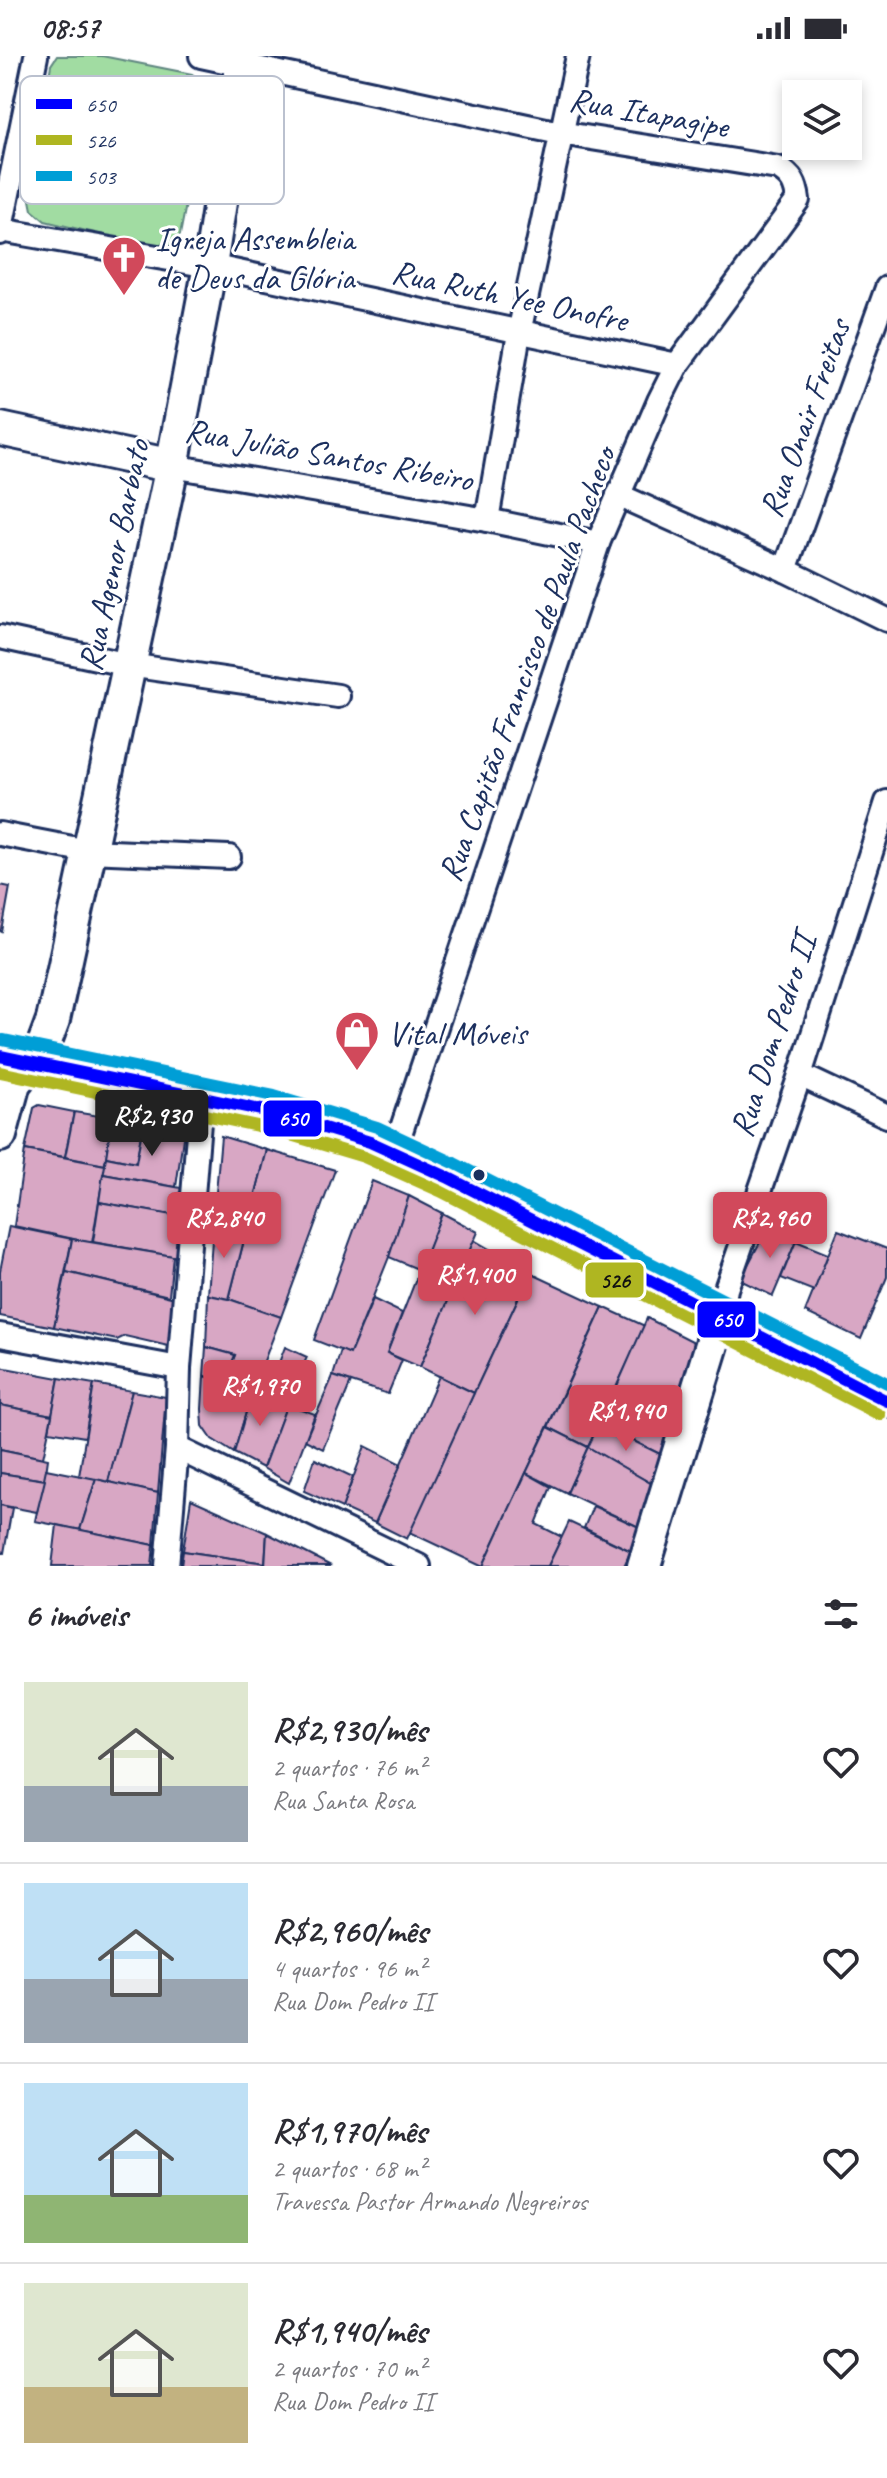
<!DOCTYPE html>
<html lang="pt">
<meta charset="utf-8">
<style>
:root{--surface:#fff;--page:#f2f2f3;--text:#2b2b33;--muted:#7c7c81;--line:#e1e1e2;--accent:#d1495b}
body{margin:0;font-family:Caveat,sans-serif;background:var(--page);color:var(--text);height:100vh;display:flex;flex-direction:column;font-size:30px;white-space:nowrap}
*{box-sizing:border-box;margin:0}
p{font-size:26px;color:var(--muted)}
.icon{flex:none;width:44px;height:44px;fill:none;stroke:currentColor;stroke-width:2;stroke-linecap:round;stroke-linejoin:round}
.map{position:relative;height:1510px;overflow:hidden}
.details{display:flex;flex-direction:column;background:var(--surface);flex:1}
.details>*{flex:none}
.fabs{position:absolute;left:782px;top:24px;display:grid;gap:16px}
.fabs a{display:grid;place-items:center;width:80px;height:80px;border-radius:0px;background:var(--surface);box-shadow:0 4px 12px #0003;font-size:40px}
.price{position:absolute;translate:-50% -68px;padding:0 18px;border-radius:8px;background:var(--accent);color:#fff;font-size:26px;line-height:52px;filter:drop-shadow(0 2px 4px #0008)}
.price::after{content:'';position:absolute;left:50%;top:48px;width:24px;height:18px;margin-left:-12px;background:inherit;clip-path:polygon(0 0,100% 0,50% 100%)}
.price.active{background:#222;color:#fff}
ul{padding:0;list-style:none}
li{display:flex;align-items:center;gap:24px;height:200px;padding:0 24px}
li+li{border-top:2px solid var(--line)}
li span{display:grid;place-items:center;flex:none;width:224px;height:160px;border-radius:0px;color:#555}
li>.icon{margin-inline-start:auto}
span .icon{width:96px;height:96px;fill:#fffc;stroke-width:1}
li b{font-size:34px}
h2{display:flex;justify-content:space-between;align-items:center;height:96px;padding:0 24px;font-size:34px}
.status{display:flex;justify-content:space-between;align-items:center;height:56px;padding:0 40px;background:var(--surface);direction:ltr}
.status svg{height:22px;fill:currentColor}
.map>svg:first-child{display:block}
</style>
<div class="status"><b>08:57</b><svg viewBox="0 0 49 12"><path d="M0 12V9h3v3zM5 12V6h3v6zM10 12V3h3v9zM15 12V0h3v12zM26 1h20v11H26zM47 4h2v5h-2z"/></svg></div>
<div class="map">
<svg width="887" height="1510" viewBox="0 0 887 1510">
<rect width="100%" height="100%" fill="#fff"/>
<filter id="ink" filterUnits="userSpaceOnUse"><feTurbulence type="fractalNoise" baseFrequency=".0125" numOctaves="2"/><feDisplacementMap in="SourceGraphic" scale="16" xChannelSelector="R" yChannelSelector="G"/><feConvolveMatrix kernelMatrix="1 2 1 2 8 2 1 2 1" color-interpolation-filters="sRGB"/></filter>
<g filter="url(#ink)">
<path fill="#a1dca2" stroke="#5e8680" stroke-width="2" d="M57,0H102L192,18L207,30L208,36L180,179L174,189L162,193L45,165L32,154L29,139L51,9Z"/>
<g fill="#d8a7c4" stroke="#1b2f5e" stroke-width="2">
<path d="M0,829L10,831L2,876L0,875Z"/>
<path d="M39,1049L74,1056L65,1101L25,1094L34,1052Z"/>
<path d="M74,1056L112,1062L105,1109L65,1101Z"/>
<path d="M112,1062L143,1068L136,1107L106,1101Z"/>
<path d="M143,1068L184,1075L176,1131L103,1118L106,1101L136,1107Z"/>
<path d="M221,1080L267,1094L246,1176L213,1170Z"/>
<path d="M25,1094L105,1109L92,1187L14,1170Z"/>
<path d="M267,1094L335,1114L281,1261L229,1243Z"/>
<path d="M103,1118L181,1132L176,1160L99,1146Z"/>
<path d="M372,1125L409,1140L389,1201L350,1298L314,1284Z"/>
<path d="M409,1140L442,1157L420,1214L389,1201Z"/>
<path d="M99,1146L183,1161L178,1201L93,1186Z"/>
<path d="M442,1157L478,1176L420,1311L387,1297Z"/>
<path d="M769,1169L799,1178L773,1240L740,1224Z"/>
<path d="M9,1170L72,1183L54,1271L0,1260V1215Z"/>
<path d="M213,1170L246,1176L229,1243L208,1239Z"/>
<path d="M838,1174L887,1193V1221L861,1283L805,1256Z"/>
<path d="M72,1183L173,1200L169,1240L66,1216Z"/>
<path d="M474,1184L530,1217L474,1337L420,1311Z"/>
<path d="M796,1185L828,1198L814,1235L781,1222Z"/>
<path d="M66,1216L175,1242L173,1286L168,1290L125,1280L117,1284L54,1271Z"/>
<path d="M530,1217L603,1251L483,1510H481L409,1476Z"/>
<path d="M208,1239L229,1243L281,1261L253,1333L225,1324L235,1299L206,1291Z"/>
<path d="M373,1243L402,1257L387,1297L402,1304L388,1338L333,1320L341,1294L350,1298Z"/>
<path d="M603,1251L645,1270L588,1391L548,1371Z"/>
<path d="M647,1262L698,1288L673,1365L613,1339Z"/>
<path d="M206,1291L235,1299L225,1324L204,1320Z"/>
<path d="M285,1291L307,1301L287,1348L253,1333L262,1309L275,1317Z"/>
<path d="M0,1311L59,1322L52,1359L0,1349Z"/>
<path d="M204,1320L253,1333L234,1397L212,1383L203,1370L202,1353Z"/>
<path d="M333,1320L351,1326L323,1393L305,1384Z"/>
<path d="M439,1320L474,1337L407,1483L375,1467Z"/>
<path d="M59,1322L94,1328L85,1381L49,1375Z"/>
<path d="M94,1328L132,1335L108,1426L79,1420Z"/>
<path d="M253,1333L287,1348L263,1412L234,1397Z"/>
<path d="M132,1335L166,1341L158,1437L108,1426Z"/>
<path d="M613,1339L673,1365L662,1399L599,1368Z"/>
<path d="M287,1348L315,1358L289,1427L263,1412Z"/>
<path d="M0,1349L52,1359L43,1402L0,1393Z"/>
<path d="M599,1368L662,1399L652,1428L588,1391Z"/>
<path d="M548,1371L588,1391L567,1437L526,1417Z"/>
<path d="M365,1390L401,1408L375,1467L342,1452Z"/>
<path d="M588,1391L652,1428L639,1471L567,1437Z"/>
<path d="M0,1393L48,1403L45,1424L0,1417Z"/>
<path d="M315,1403L353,1421L342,1452L304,1435Z"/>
<path d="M46,1413L96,1423L80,1474L35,1465Z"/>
<path d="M0,1417L45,1424L37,1456L0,1449Z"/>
<path d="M526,1417L551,1431L536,1468L562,1481L548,1510H483Z"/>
<path d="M96,1423L158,1437L154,1489L80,1474Z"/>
<path d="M191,1443L267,1477L265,1507L183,1495Z"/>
<path d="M0,1449L12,1452L4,1497H0Z"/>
<path d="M593,1450L639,1471L631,1495L584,1472Z"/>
<path d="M569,1466L631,1495L624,1510H548Z"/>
<path d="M57,1469L154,1489L152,1510H52Z"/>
<path d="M267,1477L331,1510H265Z"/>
<path d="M183,1495L265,1507V1510H181Z"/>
</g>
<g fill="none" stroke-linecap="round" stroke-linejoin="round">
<g stroke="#1b2f5e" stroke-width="28">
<g id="street">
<path d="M201,0L560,77L778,112C792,120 796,128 798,144L677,309L659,345L598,487L394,1096"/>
<path d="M0,174L210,210L677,309"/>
<path d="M0,177L36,0"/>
<path d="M172,410L487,464L598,487"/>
<path d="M618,439L785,514L887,564"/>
<path d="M487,464L519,277L578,0"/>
<path d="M785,514L887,232"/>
<path d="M0,581L129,609L338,640"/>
<path d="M0,778L88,795L229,801"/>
<path d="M800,1019L887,1060"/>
<path d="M721,1259L726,1233L800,1019L887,746"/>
<path d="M0,1279L179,1312"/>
<path d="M177,1392L419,1510"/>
<path d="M167,1510L177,1392L179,1312L201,1041"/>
</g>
</g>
<g stroke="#1b2f5e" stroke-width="38">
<g id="secondary">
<path d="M0,373L172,410"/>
<path d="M0,1000L271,1056L370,1086L447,1121L887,1345"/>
<path d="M0,1079L14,1027L43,991L53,964L172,410L210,210L243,0"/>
<path d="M644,1510L721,1259"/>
</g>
</g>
<use href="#street" stroke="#fff" stroke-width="22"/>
<use href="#secondary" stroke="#fff" stroke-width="32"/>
<g stroke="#fff" stroke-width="18">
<path id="bus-1" d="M0,1000L271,1056L370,1086L447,1121L887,1345"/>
</g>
<g stroke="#fff" stroke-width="18">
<path id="bus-2" d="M0,1016L267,1072L364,1101L440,1135L880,1359"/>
</g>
<g stroke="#fff" stroke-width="18">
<path id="bus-3" d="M3,984L274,1040L377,1071L454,1107L887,1327"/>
</g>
<use href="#bus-1" stroke="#00f" stroke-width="12"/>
<use href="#bus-2" stroke="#afb621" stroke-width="12"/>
<use href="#bus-3" stroke="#009ed6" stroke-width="12"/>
</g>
</g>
<defs>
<g id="church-pin" transform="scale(2.3)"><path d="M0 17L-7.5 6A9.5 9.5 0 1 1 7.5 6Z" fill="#d1495b" stroke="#fff"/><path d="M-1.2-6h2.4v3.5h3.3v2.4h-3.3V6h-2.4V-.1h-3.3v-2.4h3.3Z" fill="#fff"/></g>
<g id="shop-pin" transform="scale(2.3)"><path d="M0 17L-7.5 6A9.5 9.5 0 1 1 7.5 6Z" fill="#d1495b" stroke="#fff"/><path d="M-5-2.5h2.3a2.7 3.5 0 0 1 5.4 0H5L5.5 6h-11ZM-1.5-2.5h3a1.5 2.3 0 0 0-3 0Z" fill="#fff"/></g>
</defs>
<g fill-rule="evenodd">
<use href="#church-pin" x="124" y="202"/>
<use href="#shop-pin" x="357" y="977"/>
</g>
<circle fill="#1b2f5e" stroke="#fff" stroke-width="3" cx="479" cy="1119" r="7"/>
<g text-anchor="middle" stroke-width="6" stroke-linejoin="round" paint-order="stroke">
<g font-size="34" fill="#1b2f5e" stroke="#fff">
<text transform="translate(649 56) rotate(10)" y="12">Rua Itapagipe</text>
<text transform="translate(510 239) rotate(12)" y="12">Rua Ruth Yee Onofre</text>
<text transform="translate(804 362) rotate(-70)" y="12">Rua Onair Freitas</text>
<text transform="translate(329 398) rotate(10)" y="12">Rua Julião Santos Ribeiro</text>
<text transform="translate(113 499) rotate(-78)" y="12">Rua Agenor Barbato</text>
<text transform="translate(526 608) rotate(-70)" y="12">Rua Capitão Francisco de Paula Pacheco</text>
<text transform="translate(772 979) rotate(-72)" y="12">Rua Dom Pedro II</text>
</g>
<g font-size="34" fill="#1b2f5e" stroke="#fff" text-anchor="start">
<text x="155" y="194">Igreja Assembleia<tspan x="155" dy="39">de Deus da Glória</tspan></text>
<text x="388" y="989">Vital Móveis</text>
</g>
</g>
<rect x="20" y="20" width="264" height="128" rx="12" fill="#fff" stroke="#bbc1cf" stroke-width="2"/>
<rect x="36" y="43" width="36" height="10" fill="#00f"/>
<rect x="36" y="79" width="36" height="10" fill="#afb621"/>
<rect x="36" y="115" width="36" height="10" fill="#009ed6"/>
<g font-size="22" fill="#1b2f5e">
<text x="86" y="56">650</text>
<text x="86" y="92">526</text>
<text x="86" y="128">503</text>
</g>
<g stroke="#fff" stroke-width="3">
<rect x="262" y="1043" width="61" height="39" rx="8" fill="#00f"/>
<rect x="584" y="1205" width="61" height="38" rx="8" fill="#afb621"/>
<rect x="696" y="1244" width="61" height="39" rx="8" fill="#00f"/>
</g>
<g font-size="22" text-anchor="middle" font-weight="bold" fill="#fff">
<text x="293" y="1070">650</text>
<text x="727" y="1271">650</text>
</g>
<g font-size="22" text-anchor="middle" font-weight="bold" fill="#111">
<text x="615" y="1232">526</text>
</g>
</svg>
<div class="fabs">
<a><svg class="icon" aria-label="layers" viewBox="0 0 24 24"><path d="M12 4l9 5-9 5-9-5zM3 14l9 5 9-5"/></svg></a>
</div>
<b class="price active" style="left:152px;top:1102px">R$2,930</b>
<b class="price" style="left:224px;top:1204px">R$2,840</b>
<b class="price" style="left:770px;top:1204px">R$2,960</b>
<b class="price" style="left:475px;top:1261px">R$1,400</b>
<b class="price" style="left:260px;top:1372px">R$1,970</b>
<b class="price" style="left:626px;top:1397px">R$1,940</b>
</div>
<section class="details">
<h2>6 imóveis<svg class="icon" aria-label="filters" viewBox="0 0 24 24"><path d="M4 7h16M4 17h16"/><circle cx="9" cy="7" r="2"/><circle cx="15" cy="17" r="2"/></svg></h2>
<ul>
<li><span style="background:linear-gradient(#dfe7d0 65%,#9aa5b1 0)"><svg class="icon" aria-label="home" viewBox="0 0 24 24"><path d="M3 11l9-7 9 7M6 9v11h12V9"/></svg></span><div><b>R$2,930/mês</b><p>2 quartos · 76 m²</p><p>Rua Santa Rosa</p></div><svg class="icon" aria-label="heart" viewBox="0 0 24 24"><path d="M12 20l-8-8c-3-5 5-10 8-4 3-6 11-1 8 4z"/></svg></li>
<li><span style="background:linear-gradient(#bfe0f5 60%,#9aa5b1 0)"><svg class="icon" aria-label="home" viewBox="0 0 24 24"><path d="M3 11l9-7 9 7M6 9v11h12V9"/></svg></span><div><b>R$2,960/mês</b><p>4 quartos · 96 m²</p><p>Rua Dom Pedro II</p></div><svg class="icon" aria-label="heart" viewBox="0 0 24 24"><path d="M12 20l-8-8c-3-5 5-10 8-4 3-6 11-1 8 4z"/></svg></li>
<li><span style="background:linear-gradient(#bfe0f5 70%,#8fb573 0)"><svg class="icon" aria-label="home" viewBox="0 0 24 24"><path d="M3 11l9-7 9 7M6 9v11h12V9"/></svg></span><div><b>R$1,970/mês</b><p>2 quartos · 68 m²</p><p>Travessa Pastor Armando Negreiros</p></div><svg class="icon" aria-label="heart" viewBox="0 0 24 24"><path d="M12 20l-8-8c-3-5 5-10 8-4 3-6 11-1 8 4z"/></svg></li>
<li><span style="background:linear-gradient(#dfe7d0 65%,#c2b280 0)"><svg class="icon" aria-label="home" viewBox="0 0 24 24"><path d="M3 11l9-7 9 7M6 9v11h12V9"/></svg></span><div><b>R$1,940/mês</b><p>2 quartos · 70 m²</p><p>Rua Dom Pedro II</p></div><svg class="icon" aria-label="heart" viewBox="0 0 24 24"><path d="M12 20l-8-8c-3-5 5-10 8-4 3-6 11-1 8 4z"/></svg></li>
</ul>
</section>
